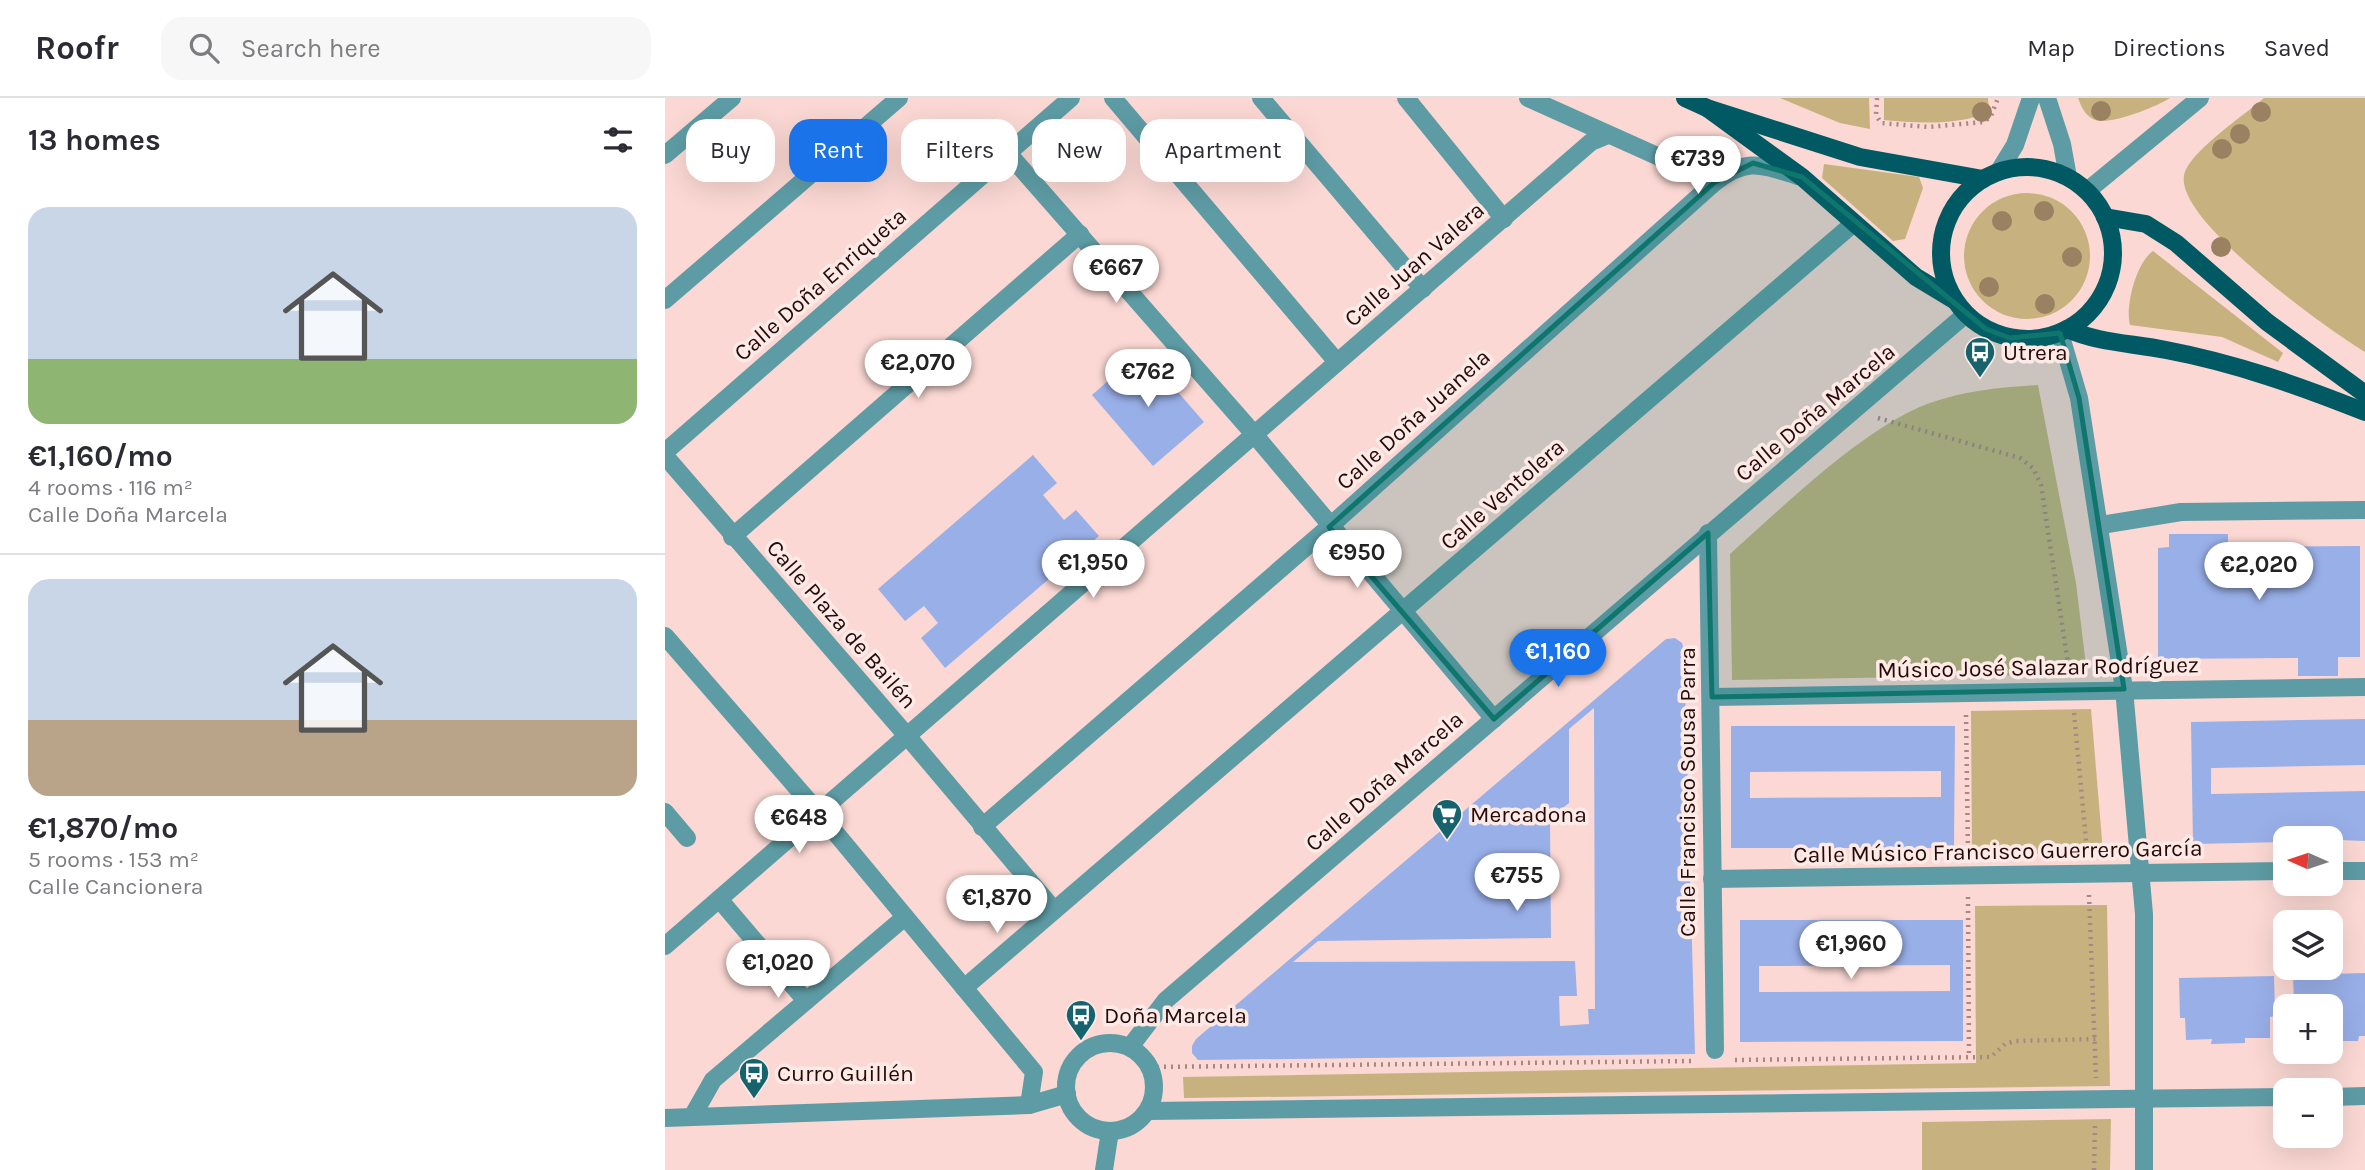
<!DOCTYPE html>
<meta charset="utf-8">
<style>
:root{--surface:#fff;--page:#f7f7f7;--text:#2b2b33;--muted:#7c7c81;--line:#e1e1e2;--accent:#1a73e8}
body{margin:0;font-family:Karla,sans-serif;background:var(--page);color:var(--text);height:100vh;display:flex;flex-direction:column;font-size:26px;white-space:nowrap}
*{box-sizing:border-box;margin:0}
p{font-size:23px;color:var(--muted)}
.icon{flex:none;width:38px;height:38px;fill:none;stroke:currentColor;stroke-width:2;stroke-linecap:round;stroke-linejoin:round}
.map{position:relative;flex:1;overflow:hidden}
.side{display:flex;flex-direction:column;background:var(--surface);width:665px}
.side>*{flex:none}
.top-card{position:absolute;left:21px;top:21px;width:665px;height:63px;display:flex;gap:14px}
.needle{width:46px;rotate:273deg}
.tools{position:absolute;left:1608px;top:728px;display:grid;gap:14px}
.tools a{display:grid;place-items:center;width:70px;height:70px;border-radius:14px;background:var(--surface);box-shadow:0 7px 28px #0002;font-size:35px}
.price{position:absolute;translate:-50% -60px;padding:0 16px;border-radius:24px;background:#fff;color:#222;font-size:23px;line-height:46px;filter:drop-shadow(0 2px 4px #0008)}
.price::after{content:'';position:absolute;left:50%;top:42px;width:21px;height:16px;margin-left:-10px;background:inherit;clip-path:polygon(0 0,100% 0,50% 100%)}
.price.selected{background:var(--accent);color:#fff}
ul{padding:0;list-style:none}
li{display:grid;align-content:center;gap:14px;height:371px;padding:0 28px}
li+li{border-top:2px solid var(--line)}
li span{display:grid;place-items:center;height:217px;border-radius:21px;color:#555}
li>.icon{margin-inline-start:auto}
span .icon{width:126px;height:126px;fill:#fffc;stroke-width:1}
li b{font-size:30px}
h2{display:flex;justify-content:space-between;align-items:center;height:84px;padding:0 28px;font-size:30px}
.chip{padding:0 24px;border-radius:21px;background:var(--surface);box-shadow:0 7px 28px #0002;font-size:24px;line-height:63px}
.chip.selected{background:var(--accent);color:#fff}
header{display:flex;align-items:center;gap:42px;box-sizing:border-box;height:98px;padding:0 35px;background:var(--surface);border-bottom:2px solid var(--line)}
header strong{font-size:33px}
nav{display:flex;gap:38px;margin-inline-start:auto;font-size:24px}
.search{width:490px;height:63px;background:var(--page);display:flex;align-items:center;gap:18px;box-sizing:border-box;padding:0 24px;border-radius:21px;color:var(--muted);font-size:26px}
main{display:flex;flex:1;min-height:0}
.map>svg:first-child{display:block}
</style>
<header>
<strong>Roofr</strong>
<div class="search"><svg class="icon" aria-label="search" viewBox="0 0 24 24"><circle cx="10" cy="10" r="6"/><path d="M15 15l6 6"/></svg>Search here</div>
<nav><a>Map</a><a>Directions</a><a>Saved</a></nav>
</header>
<main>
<section class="side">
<h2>13 homes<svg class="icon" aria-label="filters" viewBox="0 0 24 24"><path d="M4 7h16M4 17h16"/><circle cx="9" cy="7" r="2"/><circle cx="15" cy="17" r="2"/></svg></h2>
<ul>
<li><span style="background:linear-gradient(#c9d6e8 70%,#8fb573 0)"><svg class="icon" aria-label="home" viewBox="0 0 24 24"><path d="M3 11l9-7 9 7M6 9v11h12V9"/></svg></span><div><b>€1,160/mo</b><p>4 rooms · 116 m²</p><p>Calle Doña Marcela</p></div></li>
<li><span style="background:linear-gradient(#c9d6e8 65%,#b9a48a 0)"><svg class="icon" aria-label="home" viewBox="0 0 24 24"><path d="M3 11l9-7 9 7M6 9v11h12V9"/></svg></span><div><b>€1,870/mo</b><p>5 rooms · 153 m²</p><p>Calle Cancionera</p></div></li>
</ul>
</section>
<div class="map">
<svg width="1700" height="1072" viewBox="0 0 1700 1072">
<rect width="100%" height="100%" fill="#fbd8d3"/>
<g fill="#c7b27f">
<path d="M1115,0H1204L1205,31L1175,25Z"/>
<path d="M1219,0H1323L1324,14C1292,28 1252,25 1219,22Z"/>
<path d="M1413,0H1505C1491,9 1446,27 1430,22C1420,18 1416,8 1413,0Z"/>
<path d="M1599,0H1700V254C1662,231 1511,123 1519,78C1522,55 1581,16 1599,0Z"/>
<path d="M1159,66L1254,79L1258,90L1240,141L1228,143L1157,80Z"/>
<circle cx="1362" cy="158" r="63"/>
<path d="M1488,153L1618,255L1613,264L1557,239L1465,227C1460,208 1471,165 1488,153Z"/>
<path d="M1373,287L1411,485L1422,576L1067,582L1065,456C1118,409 1197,331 1262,306C1298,293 1335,289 1373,287Z"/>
<path d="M1426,611L1438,754L1307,757L1306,613Z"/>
<path d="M1442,807L1445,988L519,1000L518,979L1311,965L1310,808Z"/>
<path d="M1446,1021L1445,1072H1257V1024Z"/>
</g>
<g fill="#99afe8" fill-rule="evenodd">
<path d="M477,253L539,324L488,368L427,297Z"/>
<path d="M368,357L392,385L378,397L399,422L411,412L434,438L280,570L256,540L273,525L259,508L240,523L213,491Z"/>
<path d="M1504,436H1563V449L1695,448V559H1673V578H1633V560L1493,561V450L1504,449Z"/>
<path d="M1010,540L1017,545L1019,553L1030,956L533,962L527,955V948L531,941L1001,541ZM929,610L930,911H923L924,926L895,928L894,898H912L910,863L628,864L653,843L886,840L885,720L904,705V631Z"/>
<path d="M1700,621V667L1546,670V696L1700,693V743L1620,740V744L1528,746L1526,624Z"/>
<path d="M1066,628H1290L1289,750H1066ZM1276,673V699L1085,700V674Z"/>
<path d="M1075,822H1298V943L1075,944ZM1285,867V893L1094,894V868Z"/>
<path d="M1700,875V938H1694L1693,943H1666V908H1629L1628,877Z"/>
<path d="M1609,878L1610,918L1605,919V940H1580V945L1546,946L1547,941L1521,942L1520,920H1515L1514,880Z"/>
</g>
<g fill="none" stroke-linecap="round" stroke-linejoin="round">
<g stroke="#a78783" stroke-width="4.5" stroke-dasharray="2 5" stroke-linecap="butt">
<path d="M1212,0L1211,17L1216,25L1263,29L1319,24L1326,18L1333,0"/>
<path d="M1213,320L1355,360L1368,370L1376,387L1404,572"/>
<path d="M1409,615L1422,753"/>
<path d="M1301,617L1303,755"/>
<path d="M1424,797L1431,980"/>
<path d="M1303,799L1304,959"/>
<path d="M1070,962L1326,959L1340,946L1350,943L1431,941"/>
<path d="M485,969L1030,963"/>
<path d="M1429,1072L1430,1024"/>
</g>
<g stroke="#5e9ca5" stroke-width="18">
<path d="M448,0L672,264"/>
<path d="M596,0L758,191"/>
<path d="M741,0L839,121"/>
<path d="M863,0L1050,84C1083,59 1096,67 1133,78"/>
<path d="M1382,0L1397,46L1403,79"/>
<path d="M342,54L588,335L829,621"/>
<path d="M0,57L67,0"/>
<path d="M1334,73L1350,47L1366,0"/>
<path d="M1422,93L1535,0"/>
<path d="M0,202L234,0"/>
<path d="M1395,235L1414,300L1459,591L1479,816V1072"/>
<path d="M0,354L406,0"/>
<path d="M0,358L243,639L389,812"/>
<path d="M1436,427L1516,414L1700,412"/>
<path d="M1043,435L1050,952"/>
<path d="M67,439L415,136"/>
<path d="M0,538L154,715L369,974L364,1007"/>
<path d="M1047,599L1700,589"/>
<path d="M0,714L22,740"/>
<path d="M317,729L664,429L1050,84"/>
<path d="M1666,773H1700"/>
<path d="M1047,781L1620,773"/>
<path d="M54,801L141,903"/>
<path d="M0,848L926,44L943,37"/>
<path d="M299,890L1189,125"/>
<circle cx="445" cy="989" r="44"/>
<path d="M465,949L501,902L1301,216"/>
<path d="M1666,999L1700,998"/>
<path d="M483,1013L1620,999"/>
<path d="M27,1019L48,982L240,819"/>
<path d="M0,1020L364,1007L402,996"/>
<path d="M439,1072L445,1033"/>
</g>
<g stroke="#005963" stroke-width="18">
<path d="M1020,0L1042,10L1195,59L1318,81"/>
<path d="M1042,10L1137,79L1251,179L1289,202"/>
<circle cx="1362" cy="155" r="86"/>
<path d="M1440,119L1481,126L1511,145L1602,224L1700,296"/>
<path d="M1402,231C1434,245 1466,245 1501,252C1570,265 1635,288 1700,314"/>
</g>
</g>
<g fill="#9a8162">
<circle cx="1436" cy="13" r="10"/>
<circle cx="1317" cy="14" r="10"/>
<circle cx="1596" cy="14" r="10"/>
<circle cx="1575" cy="36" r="10"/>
<circle cx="1557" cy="51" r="10"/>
<circle cx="1379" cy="113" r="10"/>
<circle cx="1337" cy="123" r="10"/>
<circle cx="1556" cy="149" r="10"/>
<circle cx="1407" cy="159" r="10"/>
<circle cx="1324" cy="189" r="10"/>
<circle cx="1380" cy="206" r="10"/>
</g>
<path fill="#0f766e" fill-opacity="0.2" stroke="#0f766e" stroke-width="5" stroke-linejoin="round" d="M1088,65L1137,79L1321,231L1345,240L1395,235L1414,300L1459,591L1047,599L1043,435L829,621L664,429L1050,84Z"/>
<defs>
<g id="bus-pin" transform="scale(1.575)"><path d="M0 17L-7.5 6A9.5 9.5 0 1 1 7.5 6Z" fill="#17636d" stroke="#fceae7"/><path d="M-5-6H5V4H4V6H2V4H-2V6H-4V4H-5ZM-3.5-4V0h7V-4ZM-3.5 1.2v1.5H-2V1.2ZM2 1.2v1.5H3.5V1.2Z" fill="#fff"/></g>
<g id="supermarket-pin" transform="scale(1.575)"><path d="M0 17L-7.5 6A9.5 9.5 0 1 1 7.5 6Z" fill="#17636d" stroke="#fceae7"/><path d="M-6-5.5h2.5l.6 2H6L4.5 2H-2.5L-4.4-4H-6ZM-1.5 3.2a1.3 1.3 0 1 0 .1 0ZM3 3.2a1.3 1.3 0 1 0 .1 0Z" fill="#fff"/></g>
</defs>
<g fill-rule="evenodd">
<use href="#bus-pin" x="1315" y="254"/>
<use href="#supermarket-pin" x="782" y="716"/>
<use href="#bus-pin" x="416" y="917"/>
<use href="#bus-pin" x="89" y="975"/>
</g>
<g text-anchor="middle" stroke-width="7" stroke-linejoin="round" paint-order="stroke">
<g font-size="23" fill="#270a08" stroke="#fceae7">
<text transform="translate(749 166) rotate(-41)" y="8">Calle Juan Valera</text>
<text transform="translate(155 186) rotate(-41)" y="8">Calle Doña Enriqueta</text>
<text transform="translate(1150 314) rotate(-40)" y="8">Calle Doña Marcela</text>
<text transform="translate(748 321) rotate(-42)" y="8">Calle Doña Juanela</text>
<text transform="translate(837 396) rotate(-41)" y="8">Calle Ventolera</text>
<text transform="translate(177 526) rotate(49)" y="8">Calle Plaza de Bailén</text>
<text transform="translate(1373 569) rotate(-1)" y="8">Músico José Salazar Rodríguez</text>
<text transform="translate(719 683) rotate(-41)" y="8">Calle Doña Marcela</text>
<text transform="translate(1022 694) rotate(-90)" y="8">Calle Francisco Sousa Parra</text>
<text transform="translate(1333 753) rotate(-1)" y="8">Calle Músico Francisco Guerrero García</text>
</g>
<g font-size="23" fill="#270a08" stroke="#fceae7" text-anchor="start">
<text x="1338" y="262">Utrera</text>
<text x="805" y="724">Mercadona</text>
<text x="439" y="925">Doña Marcela</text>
<text x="112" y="983">Curro Guillén</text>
</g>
</g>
</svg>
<div class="tools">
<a><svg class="needle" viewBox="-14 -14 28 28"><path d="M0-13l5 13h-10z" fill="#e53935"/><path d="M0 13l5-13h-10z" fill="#7c7c81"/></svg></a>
<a><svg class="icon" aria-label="layers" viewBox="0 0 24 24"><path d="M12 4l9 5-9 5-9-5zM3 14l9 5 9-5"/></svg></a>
<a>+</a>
<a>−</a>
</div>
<b class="price" style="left:1033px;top:98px">€739</b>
<b class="price" style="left:451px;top:207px">€667</b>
<b class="price" style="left:253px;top:302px">€2,070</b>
<b class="price" style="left:483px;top:311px">€762</b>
<b class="price" style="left:692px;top:492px">€950</b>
<b class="price" style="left:428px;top:502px">€1,950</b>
<b class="price" style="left:1594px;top:504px">€2,020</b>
<b class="price selected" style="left:893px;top:591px">€1,160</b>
<b class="price" style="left:134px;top:757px">€648</b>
<b class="price" style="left:852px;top:815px">€755</b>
<b class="price" style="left:332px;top:837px">€1,870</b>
<b class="price" style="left:1186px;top:883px">€1,960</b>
<b class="price" style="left:113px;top:902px">€1,020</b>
<div class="top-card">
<a class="chip">Buy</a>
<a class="chip selected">Rent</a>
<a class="chip">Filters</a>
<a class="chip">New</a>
<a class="chip">Apartment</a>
</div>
</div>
</main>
